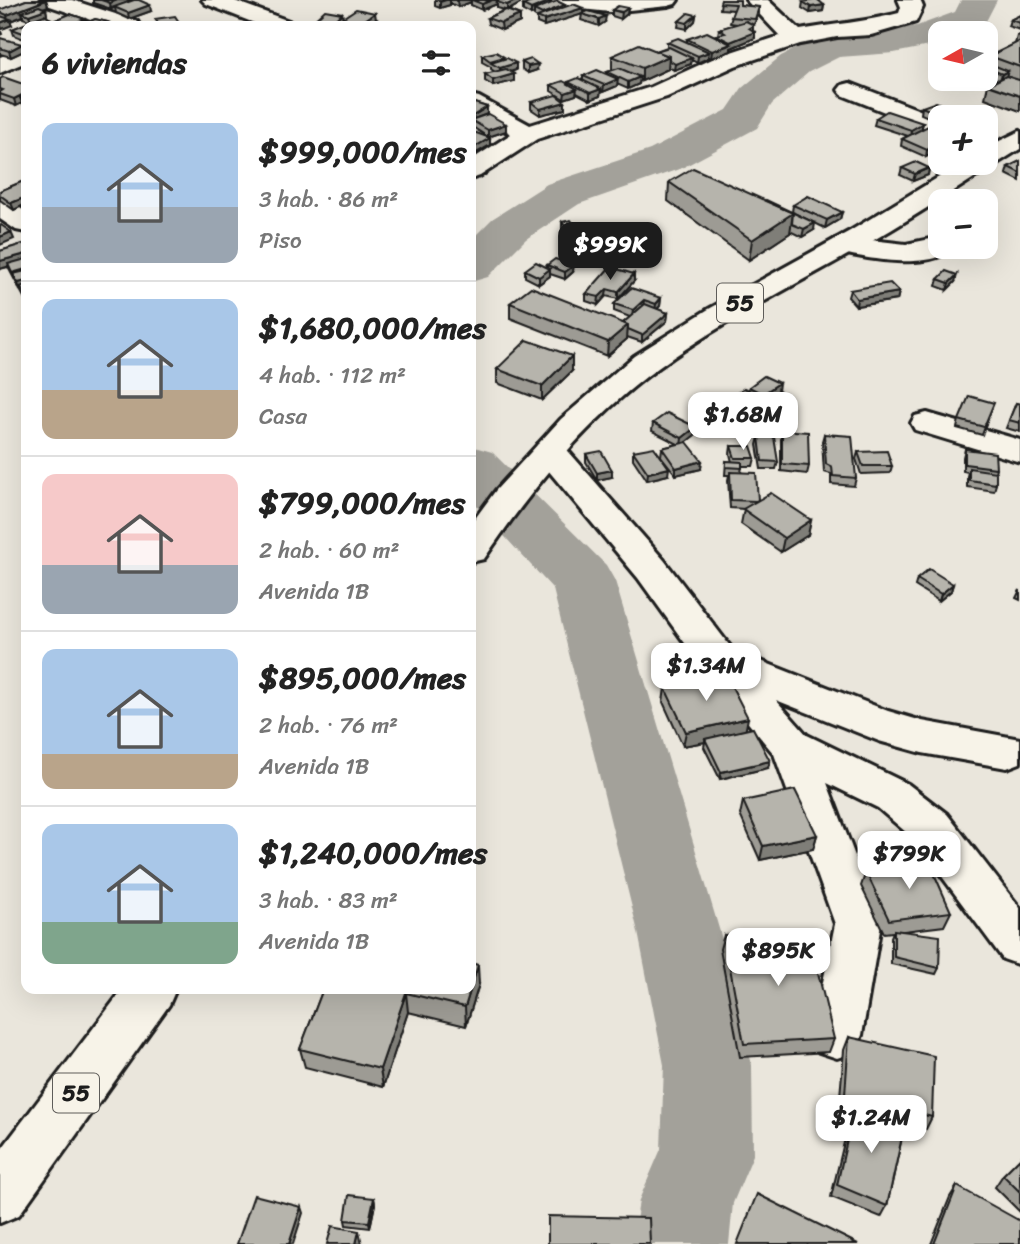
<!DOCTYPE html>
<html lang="es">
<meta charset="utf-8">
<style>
:root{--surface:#fff;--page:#f6f6f6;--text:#222;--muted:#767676;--line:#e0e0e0;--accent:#1c1c1c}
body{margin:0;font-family:Sriracha,sans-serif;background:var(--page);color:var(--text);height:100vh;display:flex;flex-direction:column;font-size:26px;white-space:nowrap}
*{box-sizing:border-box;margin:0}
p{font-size:23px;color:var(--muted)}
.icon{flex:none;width:38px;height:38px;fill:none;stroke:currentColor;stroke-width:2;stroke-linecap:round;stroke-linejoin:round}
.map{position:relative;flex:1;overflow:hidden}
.details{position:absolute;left:21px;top:21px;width:455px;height:973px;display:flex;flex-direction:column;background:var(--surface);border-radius:14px;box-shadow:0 7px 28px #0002}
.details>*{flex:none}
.needle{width:46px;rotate:262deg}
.buttons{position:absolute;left:928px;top:21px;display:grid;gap:14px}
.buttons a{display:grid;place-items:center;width:70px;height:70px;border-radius:14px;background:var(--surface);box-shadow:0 7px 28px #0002;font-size:35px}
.price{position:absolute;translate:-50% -60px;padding:0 16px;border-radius:14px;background:#fff;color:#222;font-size:23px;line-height:46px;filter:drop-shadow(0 2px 4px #0008)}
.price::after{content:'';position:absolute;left:50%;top:42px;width:21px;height:16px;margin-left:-10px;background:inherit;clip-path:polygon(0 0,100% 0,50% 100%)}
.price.active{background:var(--accent);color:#fff}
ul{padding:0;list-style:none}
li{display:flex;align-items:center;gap:21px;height:175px;padding:0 21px}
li+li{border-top:2px solid var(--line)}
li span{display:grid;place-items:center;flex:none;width:196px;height:140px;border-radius:14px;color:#555}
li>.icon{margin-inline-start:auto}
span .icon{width:84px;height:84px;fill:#fffc;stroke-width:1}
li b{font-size:30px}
h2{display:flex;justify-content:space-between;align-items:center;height:84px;padding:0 21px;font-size:30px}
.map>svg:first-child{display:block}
</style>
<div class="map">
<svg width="1020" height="1244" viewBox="0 0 1020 1244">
<rect width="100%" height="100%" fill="#eae6dc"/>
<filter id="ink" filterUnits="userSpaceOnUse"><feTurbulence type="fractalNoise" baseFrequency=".0143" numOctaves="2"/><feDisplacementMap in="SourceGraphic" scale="14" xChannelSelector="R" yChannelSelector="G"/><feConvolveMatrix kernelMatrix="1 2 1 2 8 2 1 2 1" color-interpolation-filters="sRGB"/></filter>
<g filter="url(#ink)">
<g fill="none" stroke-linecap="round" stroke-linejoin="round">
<g fill="#a3a19a" fill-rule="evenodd">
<path d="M961,0H997L983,27L967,33H940L939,44L894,53L839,57L809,72L772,104L757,128L682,168L579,204L526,239L488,277L471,282V240L492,219L547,184L650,150L727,110L742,88L781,56L817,38L917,26L955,12Z"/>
<path d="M471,446L492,452L606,565L615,581L720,932L752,1065L753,1155L733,1203L729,1244H633L639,1200L661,1149L664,1065L638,932L553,589L471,500Z"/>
</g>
<g stroke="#1c1c1c" stroke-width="6">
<g id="minor">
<path d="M40,0H72L137,21L140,26H108L44,4Z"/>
<path d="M202,0H232L289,21L292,26H262L206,4Z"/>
<path d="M542,0H678L675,4L668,6L610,12L553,6L546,4Z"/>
<path d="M746,0H768L800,30C833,24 866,22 899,13L901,7L898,0H920L923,7L916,22L871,35L837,37L800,44L735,66L667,97L537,139L480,176L471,179V160L511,134L471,112V95L479,97L530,125L651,87L719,56L780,36Z"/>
<path d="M26,47V62L0,73V57Z"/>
<path d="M850,83L940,118V134L842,95L838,90L842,85Z"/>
<path d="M0,199L9,201L26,212V232L16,230L0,219Z"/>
<path d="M845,237L906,244L940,237V247H953C933,272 862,258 835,251L831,245L835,239Z"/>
<path d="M927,413L1020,440V462L915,430L911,423L915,416Z"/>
<path d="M550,440L562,444L664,560L733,650L888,711L922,721L1020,739V763L1007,768L922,753L879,741L776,700L807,735L908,784L947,814L1020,908V965L1003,959L915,840L878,808L827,783L881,924L862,1035L855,1052L837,1058L819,1052L812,1035L835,924L774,754L705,671L638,578L538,458L533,451L538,444Z"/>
</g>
</g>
<g stroke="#1c1c1c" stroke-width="6">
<g id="highway">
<path d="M1020,131V149C971,179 923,212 872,241C800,283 725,319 658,368C588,419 532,488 484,559L471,562V524L496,490L561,419L634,356L707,310L850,231L962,163H985V148Z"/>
<path d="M123,989H176L169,1005L19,1215L0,1223V1151Z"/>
</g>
</g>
<use href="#minor" fill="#f7f3e8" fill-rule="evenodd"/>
<use href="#highway" fill="#f7f3e8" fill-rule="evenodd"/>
</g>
<g fill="#9d9b94" stroke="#1c1c1c" stroke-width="2">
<path d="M26,0H46L48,6L43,8L46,9L47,15L45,16L51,19L52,25L53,24V21L70,14L85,19L86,23L95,19L108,22L109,26H26V40L14,35L12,29L27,23L33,25L32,21L23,18V16L10,21L12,25L2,29H0L2,34L0,35V10Z"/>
<path d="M93,0H139L151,11L129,19L116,13L115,8L111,9L93,3Z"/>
<path d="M435,0H520V4L508,10L520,15V22L502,30L488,24L487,18L505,10L497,8V4L482,10L471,5V2L458,7L450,3V5L440,8L435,6Z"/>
<path d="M721,0L740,5L759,7V14L753,26V30L755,38L731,48V51L711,58L708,56V58L697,63L692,60L691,64L674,70L668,67V69L642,81L640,80L639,84L628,89L617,84V86L603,92L601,91L600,96L590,100L577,93L576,95L564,99L551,91V85L568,84V82L583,80V76L607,75V72L614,70L612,69V56L656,51L667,47V42H687V39L716,37V35H718L719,29L737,24L730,23L734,10L720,9Z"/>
<path d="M803,2L824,5L823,11L810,13L802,8Z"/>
<path d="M551,3L565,5V7L605,22L599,26L581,20L582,14L544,26L537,23V18L534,16V14L531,15L523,11V5Z"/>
<path d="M612,10L627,14L621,19L612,16Z"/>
<path d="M342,13L343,18L376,19L366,26H312V22Z"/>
<path d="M696,15L695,21L687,29L678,27L679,21Z"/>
<path d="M1020,15V30L1008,26L1010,20Z"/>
<path d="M1020,35V111L985,98L988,85L999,80L986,75L988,69L986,68L990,56L1015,44L1017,36Z"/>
<path d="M0,38L24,51L11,57L0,54Z"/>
<path d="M482,55L504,59L516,70L510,72L514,74V81L493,86L485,81V74L495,72L491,69V67L482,62Z"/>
<path d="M522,62L537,70L528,73L522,69Z"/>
<path d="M0,79L26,85V106L22,104V103L16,106L0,100Z"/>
<path d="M471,102L487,107V114L506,131L488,137L471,126Z"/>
<path d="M531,102L565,109L540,115L531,109Z"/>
<path d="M922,107L970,117H940V122L921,114Z"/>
<path d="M876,118L923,123L921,130L940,131V149L926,157L901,146L902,139L908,136L874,125Z"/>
<path d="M1020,161V181L1006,174L1008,167Z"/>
<path d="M902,168H929L928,175L913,181L900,175Z"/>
<path d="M26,180V204L14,210L0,200V191Z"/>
<path d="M669,182L814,230L802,237L790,231V233L749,260L668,201Z"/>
<path d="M793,205L842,212L840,219L825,228L792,212Z"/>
<path d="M562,222L587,250L578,252L562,229Z"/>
<path d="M26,243V301L10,271L8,267L0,269V251Z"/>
<path d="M547,265L573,272L565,279L550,274V276L539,284L525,277V270L547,267Z"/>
<path d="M938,279L955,282L947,290L936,286Z"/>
<path d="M634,281L618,299L606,296L598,305L586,301V294Z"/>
<path d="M850,290L899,292L897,300L856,306L848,297Z"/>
<path d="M661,298L660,306L657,309L668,313L667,321L642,342L627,337V339L607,356L510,318V303L623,323L630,317L614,311V304Z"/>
<path d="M497,369L572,371L542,400L497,383Z"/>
<path d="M749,387L778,391L764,400L763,406L736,427L716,416L717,408L748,390Z"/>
<path d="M1016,403L1020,404V432L1006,428Z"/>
<path d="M991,410L982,435L957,428L959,420Z"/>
<path d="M653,423L695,435L685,442L701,469L676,475L661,456L662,448L678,444L652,431Z"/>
<path d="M782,430L809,466L807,474L781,471V437Z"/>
<path d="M824,434L856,478L854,486L831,484V474L824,472L822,441Z"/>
<path d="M759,437L778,462L776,469H761L757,445Z"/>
<path d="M731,446L755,458L753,466H742L741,473L758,500L811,520L808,535L781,552L741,524L744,509L730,508L728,480L729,475H725L726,461L732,462L730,454Z"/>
<path d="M965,449L996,468L995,472L996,484L994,491L967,487V476L968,472L963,471V457Z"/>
<path d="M633,451L668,475L647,480L633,459Z"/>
<path d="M858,452L892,466L890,473L861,474L856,459Z"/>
<path d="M586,454L612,477L597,480L586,462Z"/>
<path d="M917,579L953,584L951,591L939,601L915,586Z"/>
<path d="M1020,590V600L1016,598Z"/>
<path d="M665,688L746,730L768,768L720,779L704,747L705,742L683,746L663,702Z"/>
<path d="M743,801L817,835L813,849L760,860L740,815Z"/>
<path d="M866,872L951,912L944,926L904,931L939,968L936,974L891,964V937L893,932L884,933L861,886Z"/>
<path d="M724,935L834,1039L829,1052L740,1057L720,949Z"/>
<path d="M479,984L466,1026L408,1012L383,1087L305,1067L300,1049L323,989Z"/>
<path d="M849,1037L932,1117L926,1129L905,1124L887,1206L881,1217L831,1197L850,1117L853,1111L839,1108L844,1050Z"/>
<path d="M1020,1158V1212L995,1187L1003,1175Z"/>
<path d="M957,1186L1020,1244H931L950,1197Z"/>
<path d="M374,1198L375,1204L370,1228L346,1225L345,1220Z"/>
</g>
<g fill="#7f7e78" stroke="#1c1c1c" stroke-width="2">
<path d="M46,0L48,6L27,14L22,12L23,16L10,21L12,25L2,29L0,23L8,20L7,15Z"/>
<path d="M117,0H134L111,9L110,3Z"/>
<path d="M446,0H450V5L440,8V2Z"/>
<path d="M457,0H471V2L458,7Z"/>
<path d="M492,0H501L497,2V4L482,10V4Z"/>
<path d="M517,0H520V4L507,11V5Z"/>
<path d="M551,1V8L534,10V14L531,15V9Z"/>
<path d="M150,5L151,11L129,19L128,13Z"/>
<path d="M824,5L823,11L810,13L811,7Z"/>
<path d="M583,8V14L544,26V20Z"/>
<path d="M628,8L627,14L621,19L622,12Z"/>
<path d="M46,9L47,15L33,21L31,20V21L29,15Z"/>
<path d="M342,13L343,19L335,23V26H329V25Z"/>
<path d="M375,13L376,19L366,26H356Z"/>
<path d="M520,15V22L502,30L501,23Z"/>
<path d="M696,15L695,21L687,29V23Z"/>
<path d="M606,16L605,22L599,26V19Z"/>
<path d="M51,19L52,25L49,26H39L38,23Z"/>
<path d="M85,19L86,25L84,26H68Z"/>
<path d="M755,32V38L731,48V51L711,58L712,51L730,45V42Z"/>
<path d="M22,44L24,51L11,57L9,51Z"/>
<path d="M709,52L708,58L697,63L698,56Z"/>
<path d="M669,56L668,69L642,81V68Z"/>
<path d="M692,58L691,64L674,70L675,64Z"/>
<path d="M516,63V70L500,75V68Z"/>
<path d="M538,64L537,70L528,73V66Z"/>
<path d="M1008,71L1006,77L1000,80L1002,74Z"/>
<path d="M514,74V81L493,86V80Z"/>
<path d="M640,77L639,84L628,89V82Z"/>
<path d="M618,79L617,86L603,92L604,85Z"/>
<path d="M577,89L576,95L564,99L565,93Z"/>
<path d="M601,89L600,96L590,100V93Z"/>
<path d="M26,93V100L20,98L22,103L16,106L14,99Z"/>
<path d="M565,102V109L540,115V109Z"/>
<path d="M487,107V114L471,120V117Z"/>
<path d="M923,123L921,130L910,137L911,130Z"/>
<path d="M506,124V131L488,137V130Z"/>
<path d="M490,138V145L471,156V149Z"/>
<path d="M940,143V149L926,157L927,150Z"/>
<path d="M929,168L928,175L913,181L915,174Z"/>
<path d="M26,197V204L14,210L11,203Z"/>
<path d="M842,212L840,219L825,228L827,220Z"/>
<path d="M793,213L790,233L749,260L752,240Z"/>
<path d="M815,223L814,230L802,237L804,229Z"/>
<path d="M11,232L14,239L0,245V237Z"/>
<path d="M588,243L587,250L578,252L579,244Z"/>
<path d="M26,254V261L0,269V261Z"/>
<path d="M574,265L573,272L565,279V272Z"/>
<path d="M550,269V276L539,284V277Z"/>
<path d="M634,274V281L618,299V292Z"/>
<path d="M957,275L955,282L947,290L949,283Z"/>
<path d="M26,281V289L20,287V291L18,283Z"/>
<path d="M607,289L606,296L598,305L599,297Z"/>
<path d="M899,292L897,300L856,306L857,299Z"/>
<path d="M661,298L660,306L655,311L656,304Z"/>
<path d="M644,300L643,307L632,317L633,310Z"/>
<path d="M668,313L667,321L642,342V335Z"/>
<path d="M628,325L627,339L607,356L608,342Z"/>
<path d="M572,356V371L542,400V386Z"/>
<path d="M779,383L778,391L764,400L763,406L736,427L737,419L762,400L763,394Z"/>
<path d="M696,427L695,435L681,446L682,438Z"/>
<path d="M702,461L701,469L676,475V468Z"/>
<path d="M669,468L668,475L647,480L648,473Z"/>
<path d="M612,470V477L597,480V473Z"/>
<path d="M811,520L808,535L781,552L784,538Z"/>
<path d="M953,584L951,591L939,601L941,594Z"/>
<path d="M748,718L745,733L705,739V742L683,746L686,732Z"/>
<path d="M770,761L768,768L720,779L721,772Z"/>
<path d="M817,835L813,849L760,860L763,846Z"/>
<path d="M478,965L479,984L466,1026L465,1007Z"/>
<path d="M406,993L408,1012L383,1087L380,1069Z"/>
<path d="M374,1198L375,1204L370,1228L369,1222Z"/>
<path d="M301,1207L303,1213L293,1244H289Z"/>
<path d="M359,1231L362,1244H356Z"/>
</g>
<g fill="#b6b4ac" stroke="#1c1c1c" stroke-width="2">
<path d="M26,0H46L7,15L0,12V10Z"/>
<path d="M101,0H117L110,3Z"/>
<path d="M134,0H139L150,5L128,13L114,7Z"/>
<path d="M472,0H492L482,4Z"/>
<path d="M500,0H517L507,5L497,2Z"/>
<path d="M539,0H548L551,1L531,9L523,5Z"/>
<path d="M721,0H740V5L759,7L755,19L731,17L736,4L720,3Z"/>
<path d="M814,0H818L824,5L811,7L803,2Z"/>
<path d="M557,1L565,5L542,14L534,10Z"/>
<path d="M573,4L583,8L544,20L537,17Z"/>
<path d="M39,6L46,9L29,15L22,12Z"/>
<path d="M618,6L628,8L622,12L612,10Z"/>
<path d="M356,9L375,13L356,26L335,23Z"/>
<path d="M325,10L342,13L329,25L312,22Z"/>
<path d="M506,10L520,15L501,23L487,18Z"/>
<path d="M588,11L606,16L599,19L582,14Z"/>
<path d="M688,13L696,15L687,23L679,21Z"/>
<path d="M70,14L85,19L68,26H49L57,23L53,21Z"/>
<path d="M44,15L51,19L38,23L31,20Z"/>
<path d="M1020,15V23L1010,20Z"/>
<path d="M0,16L10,19L0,23Z"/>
<path d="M175,16L181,25L160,26L155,19Z"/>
<path d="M95,19L108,22L100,26H80Z"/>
<path d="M746,21L754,25L749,28L755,32L730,42L716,35L725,33L719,29Z"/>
<path d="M27,23L35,26H26V34L12,29Z"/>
<path d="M707,32L731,44L712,51L687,39Z"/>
<path d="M0,38L22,44L9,51L0,48Z"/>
<path d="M678,38L709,52L698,56L667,42Z"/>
<path d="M1020,41V67L990,56Z"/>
<path d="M639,44L669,56L642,68L612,56Z"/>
<path d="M669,47L692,58L675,64L669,60V56L656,51Z"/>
<path d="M496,52L504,57L490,61L482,55Z"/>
<path d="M507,58L516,63L500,68L491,63Z"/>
<path d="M531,59L538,64L528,66L522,62Z"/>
<path d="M993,65L1008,71L1002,74L988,68Z"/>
<path d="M619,68L640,77L628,82L607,72Z"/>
<path d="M506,69L514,74L493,80L485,74Z"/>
<path d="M597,70L618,79L604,85L583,76Z"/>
<path d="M1006,76L1019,80H1020V96L988,85Z"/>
<path d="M3,77L26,85V93L14,99L0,94V92L3,90L0,89V79Z"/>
<path d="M578,78L601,89L590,93L568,82Z"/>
<path d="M563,81L577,89L565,93L551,85Z"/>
<path d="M556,95L565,102L540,109L531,102Z"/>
<path d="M471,102L487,107L471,117Z"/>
<path d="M936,102L970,117H945L922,107Z"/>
<path d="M887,111L923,123L911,130L876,118Z"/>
<path d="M488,114L506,124L488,130L471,120Z"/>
<path d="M928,126L940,131V143L927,150L902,139Z"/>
<path d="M471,131L490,138L471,149Z"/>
<path d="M1020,161V173L1008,167Z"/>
<path d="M916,162L929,168L915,174L902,168Z"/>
<path d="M693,168L793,213L752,240L669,182Z"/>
<path d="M26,180V197L11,203L0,195V191Z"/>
<path d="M808,196L842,212L827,220L793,205Z"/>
<path d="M766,200L815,223L804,229L792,224L793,213L765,201Z"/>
<path d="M571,220L588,243L579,244L562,222Z"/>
<path d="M1,225L11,232L0,237V226Z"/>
<path d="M26,243V254L0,261V251Z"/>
<path d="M26,259V269L12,273L8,264Z"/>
<path d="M555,259L574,265L565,272L547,265Z"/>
<path d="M536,262L550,269L539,277L525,270Z"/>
<path d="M610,267L634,274L618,292L607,289L599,297L586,294Z"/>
<path d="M26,271V281L18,283L13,274Z"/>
<path d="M946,271L957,275L949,283L938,279Z"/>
<path d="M890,283L899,292L857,299L850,290Z"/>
<path d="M26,285V294H25L20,287Z"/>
<path d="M531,287L628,325L608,342L510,303Z"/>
<path d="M631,288L661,298L656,304L644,300L633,310L614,304Z"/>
<path d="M645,304L668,313L642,335L628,329V325L623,323Z"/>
<path d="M527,340L572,356L542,386L497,369Z"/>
<path d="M764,376L779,383L763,394L749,387Z"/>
<path d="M744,388L765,398L737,419L717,408Z"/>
<path d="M969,396L994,403L984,427L959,420Z"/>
<path d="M1016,403L1020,404V423L1009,420Z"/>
<path d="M667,413L696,427L682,438L653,423Z"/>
<path d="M782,430L808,432L809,466L782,464Z"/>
<path d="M824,434L852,436L856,478L833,476L832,467L826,464Z"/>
<path d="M759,437H774L778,462L762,461Z"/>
<path d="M687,442L702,461L676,468L662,448Z"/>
<path d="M731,446H751L755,458H735Z"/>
<path d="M654,447L669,468L648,473L633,451Z"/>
<path d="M965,449L995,453L996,468L965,464Z"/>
<path d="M601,451L612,470L597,473L586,454Z"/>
<path d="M887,451L892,466H863L858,452Z"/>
<path d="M726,461L742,462V468L726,467Z"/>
<path d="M969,468L996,472V484L969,480Z"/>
<path d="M730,472L756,473L758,500L756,501L731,500Z"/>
<path d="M771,493L811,520L784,538L743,509Z"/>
<path d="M929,569L953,584L941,594L917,579Z"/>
<path d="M726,675L748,718L686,732L665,688Z"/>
<path d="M753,728L770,761L721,772L705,739Z"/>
<path d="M795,790L817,835L763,846L743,801Z"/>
<path d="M929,862L951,912L889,920L866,872Z"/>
<path d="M894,930L940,936L939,968L894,957Z"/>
<path d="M808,931L834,1039L744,1044L724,935Z"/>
<path d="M471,963L478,965L465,1007L406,993L380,1069L300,1049L323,989H471Z"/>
<path d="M849,1037L934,1056L932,1117L845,1095Z"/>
<path d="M855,1104L905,1123L887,1206L837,1185Z"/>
<path d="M1020,1158V1192L1003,1175Z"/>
<path d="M957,1186L1020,1221V1244H934Z"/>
<path d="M757,1194L858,1244H737Z"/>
<path d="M254,1195L301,1207L289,1244H237Z"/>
<path d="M349,1195L374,1198L369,1222L345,1220Z"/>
<path d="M548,1216L649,1218L650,1244H548Z"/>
<path d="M332,1226L359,1231L356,1244H327Z"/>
</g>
</g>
<g text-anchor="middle" stroke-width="7" stroke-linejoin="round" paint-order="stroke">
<g fill="#f7f3e8" stroke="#5e5c59" stroke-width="2">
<rect x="717" y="283.5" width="46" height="39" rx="5"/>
<rect x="53" y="1073.5" width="46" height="39" rx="5"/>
</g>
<g font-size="23" font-weight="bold" fill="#1c1c1c">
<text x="740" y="311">55</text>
<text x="76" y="1101">55</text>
</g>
</g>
</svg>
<div class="buttons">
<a><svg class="needle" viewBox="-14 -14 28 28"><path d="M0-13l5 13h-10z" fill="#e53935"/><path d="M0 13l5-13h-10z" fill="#767676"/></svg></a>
<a>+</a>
<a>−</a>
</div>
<b class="price active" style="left:610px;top:282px">$999K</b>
<b class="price" style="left:743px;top:452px">$1.68M</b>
<b class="price" style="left:706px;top:703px">$1.34M</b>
<b class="price" style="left:909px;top:891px">$799K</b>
<b class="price" style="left:778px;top:988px">$895K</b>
<b class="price" style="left:871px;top:1155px">$1.24M</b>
<section class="details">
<h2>6 viviendas<svg class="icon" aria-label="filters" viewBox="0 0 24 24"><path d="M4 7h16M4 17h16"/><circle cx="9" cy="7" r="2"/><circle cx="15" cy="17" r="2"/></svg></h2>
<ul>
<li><span style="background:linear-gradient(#a9c7e8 60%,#9aa5b1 0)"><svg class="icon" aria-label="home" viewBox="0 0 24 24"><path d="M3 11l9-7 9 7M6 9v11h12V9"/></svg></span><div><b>$999,000/mes</b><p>3 hab. · 86 m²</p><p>Piso</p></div></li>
<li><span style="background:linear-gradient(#a9c7e8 65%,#b9a48a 0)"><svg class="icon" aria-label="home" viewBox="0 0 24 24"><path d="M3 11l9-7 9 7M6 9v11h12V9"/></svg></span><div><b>$1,680,000/mes</b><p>4 hab. · 112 m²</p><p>Casa</p></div></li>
<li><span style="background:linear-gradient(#f6c9c9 65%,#9aa5b1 0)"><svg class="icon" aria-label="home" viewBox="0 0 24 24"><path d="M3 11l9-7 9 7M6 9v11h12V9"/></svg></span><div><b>$799,000/mes</b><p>2 hab. · 60 m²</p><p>Avenida 1B</p></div></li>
<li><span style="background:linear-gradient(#a9c7e8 75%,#b9a48a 0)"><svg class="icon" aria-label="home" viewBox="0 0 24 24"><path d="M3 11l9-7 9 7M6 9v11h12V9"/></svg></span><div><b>$895,000/mes</b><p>2 hab. · 76 m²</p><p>Avenida 1B</p></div></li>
<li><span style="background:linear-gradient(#a9c7e8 70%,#7fa58c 0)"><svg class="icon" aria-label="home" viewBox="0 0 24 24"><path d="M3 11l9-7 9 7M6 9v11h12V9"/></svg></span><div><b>$1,240,000/mes</b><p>3 hab. · 83 m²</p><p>Avenida 1B</p></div></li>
</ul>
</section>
</div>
